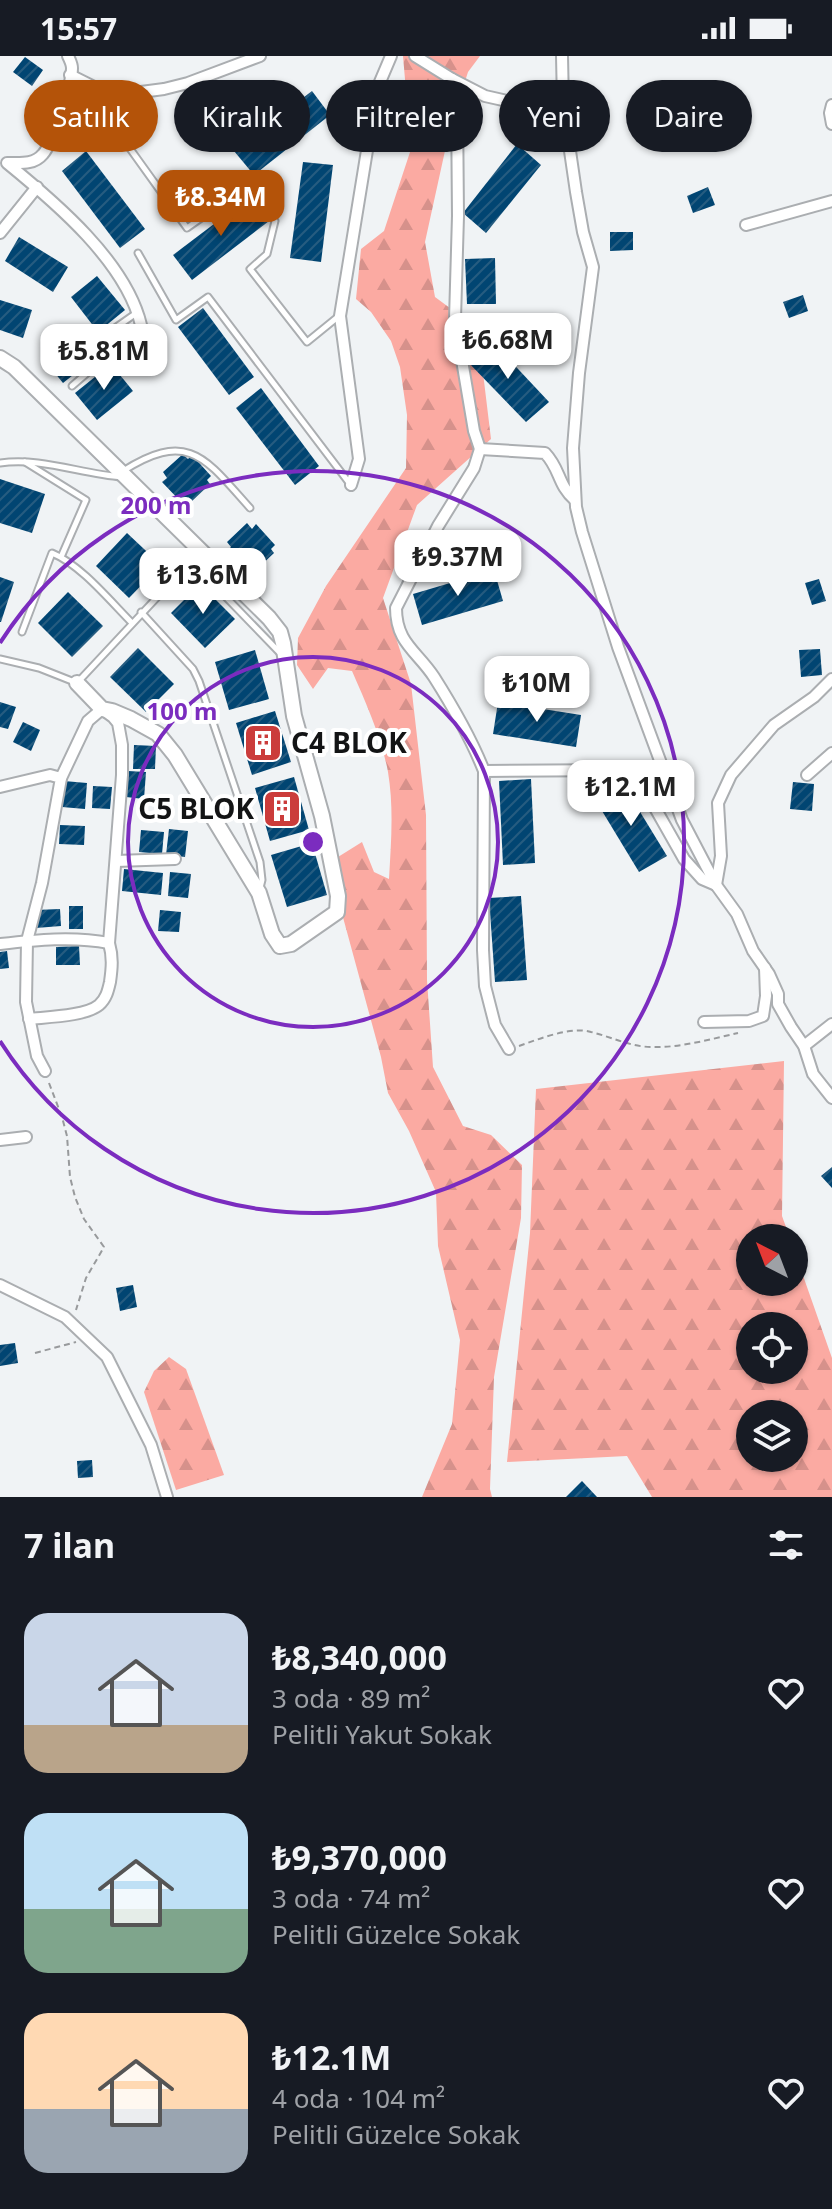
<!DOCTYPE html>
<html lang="tr">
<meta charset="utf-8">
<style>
:root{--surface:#171b24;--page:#242831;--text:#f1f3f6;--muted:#9ea1a6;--accent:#b45309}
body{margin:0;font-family:"Noto Sans",sans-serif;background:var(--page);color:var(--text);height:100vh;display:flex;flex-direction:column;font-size:30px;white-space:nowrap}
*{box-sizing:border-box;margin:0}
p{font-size:26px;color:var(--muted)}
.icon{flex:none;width:44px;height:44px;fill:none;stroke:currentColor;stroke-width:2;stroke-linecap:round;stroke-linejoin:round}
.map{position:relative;height:1441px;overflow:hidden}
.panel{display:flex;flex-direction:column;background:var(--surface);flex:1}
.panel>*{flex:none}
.hud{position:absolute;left:24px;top:24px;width:784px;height:72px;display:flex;gap:16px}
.needle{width:52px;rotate:318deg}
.fabs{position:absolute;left:736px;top:1168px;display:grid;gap:16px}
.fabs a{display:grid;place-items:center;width:72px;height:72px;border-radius:50%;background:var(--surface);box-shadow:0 2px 6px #0004;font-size:40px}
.price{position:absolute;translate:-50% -68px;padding:0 18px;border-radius:16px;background:#fff;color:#222;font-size:26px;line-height:52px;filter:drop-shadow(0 2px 4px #0008)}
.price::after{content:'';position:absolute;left:50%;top:48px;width:24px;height:18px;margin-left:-12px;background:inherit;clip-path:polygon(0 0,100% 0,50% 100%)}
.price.selected{background:var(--accent);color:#fff}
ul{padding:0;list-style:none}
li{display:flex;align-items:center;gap:24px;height:200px;padding:0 24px}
li span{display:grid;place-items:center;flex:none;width:224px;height:160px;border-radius:24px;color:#555}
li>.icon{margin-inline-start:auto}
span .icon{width:96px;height:96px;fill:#fffc;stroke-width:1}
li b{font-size:34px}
h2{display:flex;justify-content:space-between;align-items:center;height:96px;padding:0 24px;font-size:34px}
.pill{padding:0 28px;border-radius:36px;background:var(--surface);box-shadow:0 2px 6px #0004;font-size:28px;line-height:72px}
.pill.selected{background:var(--accent);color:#fff}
.status{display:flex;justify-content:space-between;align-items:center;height:56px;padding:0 40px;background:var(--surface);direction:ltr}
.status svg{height:22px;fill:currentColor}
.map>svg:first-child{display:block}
</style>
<div class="status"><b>15:57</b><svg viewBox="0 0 49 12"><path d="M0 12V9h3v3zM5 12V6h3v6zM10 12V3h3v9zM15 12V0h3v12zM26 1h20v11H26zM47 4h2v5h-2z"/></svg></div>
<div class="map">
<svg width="832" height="1441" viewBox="0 0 832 1441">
<defs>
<pattern id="forest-firs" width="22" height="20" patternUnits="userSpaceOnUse" patternTransform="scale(2)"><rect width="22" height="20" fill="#fbaaa2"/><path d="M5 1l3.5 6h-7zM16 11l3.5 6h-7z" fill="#d6918b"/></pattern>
<pattern id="building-hatch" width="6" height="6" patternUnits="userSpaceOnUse" patternTransform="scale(2)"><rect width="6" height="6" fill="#014572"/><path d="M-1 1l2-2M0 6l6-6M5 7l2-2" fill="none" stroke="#265c80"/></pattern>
</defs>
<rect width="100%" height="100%" fill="#f0f3f5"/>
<g fill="url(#forest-firs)" fill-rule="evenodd">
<path d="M403,0H480L468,16L450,72L425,186L435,241L458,258L480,292L491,383L417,449L383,542L411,628L426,759L427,924L433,1011L463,1070L491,1079L522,1109L521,1162L494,1321L490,1433L492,1441H422L452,1368L460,1284L438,1190L436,1136L409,1075L388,1037L381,1001L341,854L338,801L362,786L374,816L389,823C391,788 394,752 388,716C382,683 366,647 352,615L328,612L313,633L297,609L298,582L326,530L406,412L407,359L400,311L391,285L371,256L356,243L361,193L384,175L411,93Z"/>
<path d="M784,1005L782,1160L790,1182H750V1226H794V1194L832,1302V1441H652L627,1400L507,1406L530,1177L536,1033ZM794,1270V1314H750V1270ZM794,1358V1402H750V1358Z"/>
<path d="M169,1301L186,1313L224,1419L176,1434L144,1336L154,1315Z"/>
</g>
<g fill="url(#building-hatch)">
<path d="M25,1L43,14L32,30L13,16Z"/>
<path d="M312,35L330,59L254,119L234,95Z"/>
<path d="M517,88L541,109L486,177L463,157Z"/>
<path d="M86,95L145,173L120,192L62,115Z"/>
<path d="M303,106L333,109L321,206L290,202Z"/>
<path d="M708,131L715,149L693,157L687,140Z"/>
<path d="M251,140L269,165L192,224L173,199Z"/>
<path d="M610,176H633V194L610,195Z"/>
<path d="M19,181L68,211L53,236L5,205Z"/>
<path d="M495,202L496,248H467L465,203Z"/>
<path d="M97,220L125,254L98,276L71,241Z"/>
<path d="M803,239L808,255L789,262L783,246Z"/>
<path d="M0,244L32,254L23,282L0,274Z"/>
<path d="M203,252L254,321L229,339L178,271Z"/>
<path d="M76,273L97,300L63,327L42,301Z"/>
<path d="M490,283L549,346L526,366L466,304Z"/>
<path d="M111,308L133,335L97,364L75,337Z"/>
<path d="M261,332L319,410L295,429L236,352Z"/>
<path d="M183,398L188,403L192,399L211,420L207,424L210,428L191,446L186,441L181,446L162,426L167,422L163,416Z"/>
<path d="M0,423L45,438L32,477L0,467Z"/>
<path d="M247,467L252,473L256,468L275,489L271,493L274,497L255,515L250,511L245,516L226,496L231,491L227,486Z"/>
<path d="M127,477L161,509L129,542L96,510Z"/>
<path d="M494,514L503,545L422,569L413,538Z"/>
<path d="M0,521L14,526L1,566H0Z"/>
<path d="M819,523L826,545L812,549L805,527Z"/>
<path d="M200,528L235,563L205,592L171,557Z"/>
<path d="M68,536L103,570L72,601L38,567Z"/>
<path d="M138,592L174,628L146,656L110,621Z"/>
<path d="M820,593L822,619L801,621L799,594Z"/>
<path d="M255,594L269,643L229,654L215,606Z"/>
<path d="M0,646L16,651L8,673L0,671Z"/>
<path d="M498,646L581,659L576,691L493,678Z"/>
<path d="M275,655L291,706L252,719L236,667Z"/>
<path d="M23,666L40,674L31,695L13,686Z"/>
<path d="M134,689L156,690L155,713H133Z"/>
<path d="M128,715L146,716L144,743L126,741Z"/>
<path d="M294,721L309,774L270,785L255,732Z"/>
<path d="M531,723L535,807L503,809L499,725Z"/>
<path d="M64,725L87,727L85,753L62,751Z"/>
<path d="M793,726L814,728L812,755L790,753Z"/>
<path d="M623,728L667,800L639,816L596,745Z"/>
<path d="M93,730L112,731L110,753L92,752Z"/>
<path d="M60,769L85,770L84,789L59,788Z"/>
<path d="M169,773L188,775L185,801L166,799Z"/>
<path d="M141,774L164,776L162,798L139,796Z"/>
<path d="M312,787L327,839L287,851L271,799Z"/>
<path d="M124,813L163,817L161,839L122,835Z"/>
<path d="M170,816L191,818L188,842L168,840Z"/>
<path d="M521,840L527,924L495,926L489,842Z"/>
<rect x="69" y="850" width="14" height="23"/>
<path d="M60,853L61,870L36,872L35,854Z"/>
<path d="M160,854L181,856L179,876L158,875Z"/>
<path d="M79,890L80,909H56V891Z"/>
<path d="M7,895L9,912L0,913V896Z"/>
<path d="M832,1111V1132L821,1120Z"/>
<path d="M133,1229L137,1251L120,1255L116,1232Z"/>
<path d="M15,1287L18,1307L0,1310V1289Z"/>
<path d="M92,1404L93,1421L78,1422L77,1405Z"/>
<path d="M582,1425L597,1441H566Z"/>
</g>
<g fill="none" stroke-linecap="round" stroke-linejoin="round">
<g stroke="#abaeb1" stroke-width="9">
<g id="lane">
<path d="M118,39L108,62L187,172L248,129L275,165L267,198L250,213L307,286L339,260"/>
<path d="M138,197L176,264L208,241L350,428"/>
<path d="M72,330L123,286L115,272L135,258"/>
<path d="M25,406L86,444L61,501"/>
<path d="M0,407C41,401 81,418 122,421"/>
<path d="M123,415C189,373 206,403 250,452"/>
<path d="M141,556L193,613L199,625L260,806L262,824L260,832"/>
<path d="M22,576L52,497C81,509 110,545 132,567"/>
<path d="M0,603L39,612L77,627L191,505L282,599"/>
</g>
</g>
<g stroke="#abaeb1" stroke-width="14">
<g id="street">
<path d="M68,0C70,4 72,8 72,12C72,27 53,87 43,98C34,109 20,107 7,107C56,147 126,206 141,269C143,279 142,291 143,301"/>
<path d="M415,0L452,23L485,40L565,58"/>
<path d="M562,0L563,47L576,136L583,176L593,211L579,317L573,392L576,451L582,476L618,591L682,764L716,829L737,858L753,895L769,918L778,938V948L791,971L804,990L813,1018L832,1042"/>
<path d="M70,19L96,32L118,39L164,33L188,27L260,0"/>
<path d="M452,23L457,48L458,160L455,263L474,375L480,393"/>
<path d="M832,49L830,57L832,68"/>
<path d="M746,169L832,145"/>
<path d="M0,177L37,131"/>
<path d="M480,393L474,412L438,470L396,552C396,587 417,595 434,621C453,651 471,682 484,715"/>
<path d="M480,393L545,397C561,414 557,428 575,444"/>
<path d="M351,429L359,403L340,260L377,33L391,0"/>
<path d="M807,719L832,697"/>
<path d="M0,731L50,719L61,722L42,827L27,885L26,946L37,1000L45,1015"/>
<path d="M116,805L175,803"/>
<path d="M0,888C36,884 73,880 109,887L122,719V689L118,667L113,661L102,653L88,665L61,722"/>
<path d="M29,963C47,961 86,960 99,949C106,943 108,935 110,926C112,912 113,901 109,887"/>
<path d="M704,966L749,965L763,960L766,940L765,912"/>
<path d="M804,990L832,968"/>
<path d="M509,993L495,969L485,930L483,894L484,715L626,714L637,720L684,803L702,823L716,829L721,800L718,747L731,719L774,669L814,641L832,623"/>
<path d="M0,1084L26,1081"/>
<path d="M0,1229L65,1261L107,1301L151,1389L167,1441"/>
</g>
</g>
<g stroke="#abaeb1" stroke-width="18">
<path id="secondary" d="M0,302L14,311L269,562L280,576L283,587L294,660L322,760L338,840L337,856L291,888L280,890L272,878L259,837L175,699L158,678L131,663L112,655L102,653L77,627"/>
</g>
<g stroke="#989a9c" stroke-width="2" stroke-dasharray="6 4" stroke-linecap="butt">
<path d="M519,990C539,983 571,970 591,976C612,981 630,991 652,991C680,992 711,983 738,977"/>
<path d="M49,1027L62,1061L67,1080L70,1121L75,1141L84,1163L104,1191L86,1222L76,1254"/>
<path d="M35,1297L76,1286"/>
</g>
<use href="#lane" stroke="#fff" stroke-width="5"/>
<use href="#street" stroke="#fff" stroke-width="10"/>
<use href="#secondary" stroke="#fff" stroke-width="14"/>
</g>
<g fill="none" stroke="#7b2cbf" stroke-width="4">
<circle cx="313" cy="786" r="185"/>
<path d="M0 587A371 371 0 1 1 0 985"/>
</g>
<defs>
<g id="building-square" transform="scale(2)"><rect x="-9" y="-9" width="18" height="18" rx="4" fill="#cb3c3b" stroke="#fff"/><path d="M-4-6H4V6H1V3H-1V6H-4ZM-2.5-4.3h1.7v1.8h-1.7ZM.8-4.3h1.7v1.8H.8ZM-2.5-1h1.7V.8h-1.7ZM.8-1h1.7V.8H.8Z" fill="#fff"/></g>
</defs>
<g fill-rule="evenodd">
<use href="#building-square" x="263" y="687"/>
<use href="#building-square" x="282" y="753"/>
</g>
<g text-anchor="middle" stroke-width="8" stroke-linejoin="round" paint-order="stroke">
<g font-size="28" font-weight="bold" fill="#131415" stroke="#fff" text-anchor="start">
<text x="291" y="697">C4 BLOK</text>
<text x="254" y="763" text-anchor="end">C5 BLOK</text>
</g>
</g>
<circle cx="313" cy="786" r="12" fill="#7b2cbf" stroke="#fff" stroke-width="4"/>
<g font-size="24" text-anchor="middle" font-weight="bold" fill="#7b2cbf" stroke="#fff" stroke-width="8" stroke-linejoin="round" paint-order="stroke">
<text x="156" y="458">200 m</text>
<text x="182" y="664">100 m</text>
</g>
</svg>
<div class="fabs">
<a><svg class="needle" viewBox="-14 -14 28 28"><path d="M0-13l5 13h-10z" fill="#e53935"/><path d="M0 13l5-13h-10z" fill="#9ea1a6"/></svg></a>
<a><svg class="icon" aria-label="locate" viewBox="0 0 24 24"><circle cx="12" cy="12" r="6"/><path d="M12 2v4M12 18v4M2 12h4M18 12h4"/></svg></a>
<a><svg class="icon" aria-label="layers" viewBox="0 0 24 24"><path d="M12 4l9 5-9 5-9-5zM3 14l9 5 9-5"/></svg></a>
</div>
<b class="price selected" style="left:221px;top:182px">₺8.34M</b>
<b class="price" style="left:508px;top:325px">₺6.68M</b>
<b class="price" style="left:104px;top:336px">₺5.81M</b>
<b class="price" style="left:458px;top:542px">₺9.37M</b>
<b class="price" style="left:203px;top:560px">₺13.6M</b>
<b class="price" style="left:537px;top:668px">₺10M</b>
<b class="price" style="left:631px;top:772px">₺12.1M</b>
<div class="hud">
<a class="pill selected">Satılık</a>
<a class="pill">Kiralık</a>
<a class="pill">Filtreler</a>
<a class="pill">Yeni</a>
<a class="pill">Daire</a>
</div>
</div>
<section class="panel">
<h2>7 ilan<svg class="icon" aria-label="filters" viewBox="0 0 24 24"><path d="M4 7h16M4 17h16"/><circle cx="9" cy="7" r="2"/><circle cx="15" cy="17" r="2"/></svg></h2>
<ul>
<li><span style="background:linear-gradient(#c9d6e8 70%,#b9a48a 0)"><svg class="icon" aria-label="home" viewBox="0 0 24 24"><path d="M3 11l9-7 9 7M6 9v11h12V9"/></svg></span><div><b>₺8,340,000</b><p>3 oda · 89 m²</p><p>Pelitli Yakut Sokak</p></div><svg class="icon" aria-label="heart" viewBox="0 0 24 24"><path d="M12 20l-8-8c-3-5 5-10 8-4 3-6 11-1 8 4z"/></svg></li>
<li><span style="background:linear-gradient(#bfe0f5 60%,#7fa58c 0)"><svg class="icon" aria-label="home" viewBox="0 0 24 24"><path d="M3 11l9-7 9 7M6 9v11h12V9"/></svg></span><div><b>₺9,370,000</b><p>3 oda · 74 m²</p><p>Pelitli Güzelce Sokak</p></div><svg class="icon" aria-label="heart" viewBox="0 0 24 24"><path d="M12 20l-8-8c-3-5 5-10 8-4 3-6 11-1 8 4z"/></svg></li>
<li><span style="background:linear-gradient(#ffd9b3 60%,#9aa5b1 0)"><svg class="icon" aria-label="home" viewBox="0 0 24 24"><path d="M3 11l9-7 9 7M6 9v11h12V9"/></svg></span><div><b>₺12.1M</b><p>4 oda · 104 m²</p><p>Pelitli Güzelce Sokak</p></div><svg class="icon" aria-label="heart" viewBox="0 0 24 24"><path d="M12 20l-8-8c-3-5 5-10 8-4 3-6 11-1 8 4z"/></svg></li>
</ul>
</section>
